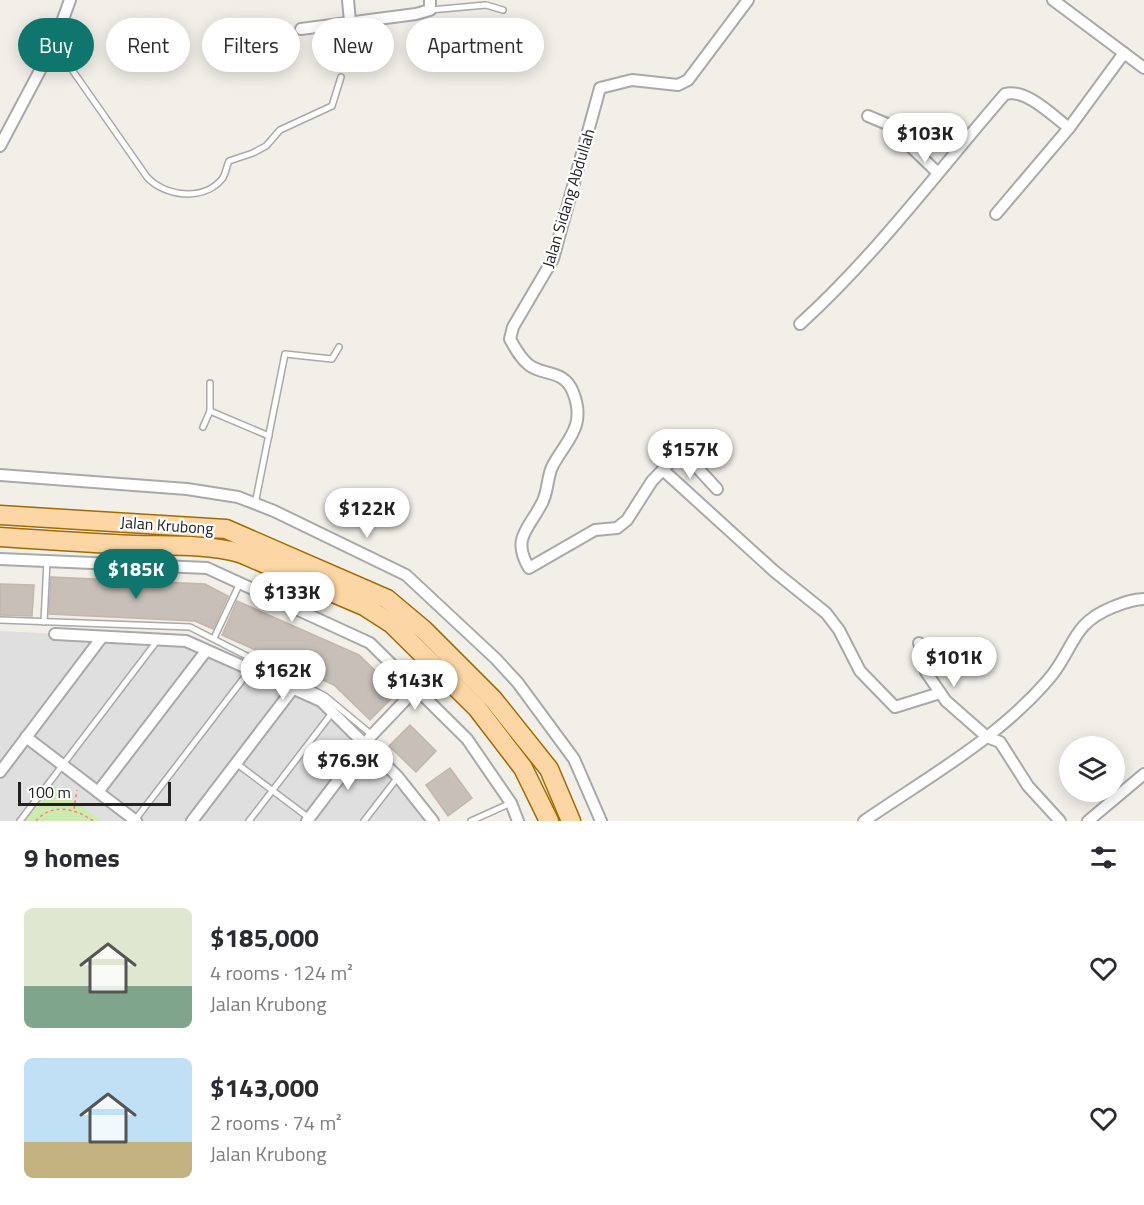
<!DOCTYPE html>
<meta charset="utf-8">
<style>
:root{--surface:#fff;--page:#f7f7f7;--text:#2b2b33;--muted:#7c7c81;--accent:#0f766e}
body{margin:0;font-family:"Titillium Web",sans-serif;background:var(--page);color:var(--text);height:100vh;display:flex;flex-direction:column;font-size:22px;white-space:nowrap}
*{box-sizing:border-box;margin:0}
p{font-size:20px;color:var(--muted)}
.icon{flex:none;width:33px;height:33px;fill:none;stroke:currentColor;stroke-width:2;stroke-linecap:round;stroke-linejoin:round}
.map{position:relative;height:821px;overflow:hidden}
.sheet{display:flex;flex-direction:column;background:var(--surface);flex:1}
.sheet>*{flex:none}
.top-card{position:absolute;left:18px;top:18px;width:600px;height:54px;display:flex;gap:12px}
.tools{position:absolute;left:1059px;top:736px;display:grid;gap:12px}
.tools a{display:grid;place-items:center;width:66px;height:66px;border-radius:50%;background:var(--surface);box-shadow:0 3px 15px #0003;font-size:30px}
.scale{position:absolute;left:18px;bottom:15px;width:153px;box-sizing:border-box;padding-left:6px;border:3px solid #222;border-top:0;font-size:16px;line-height:21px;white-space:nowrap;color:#222;-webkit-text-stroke:4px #fff;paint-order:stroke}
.price{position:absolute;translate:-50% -51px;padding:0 14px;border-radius:21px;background:#fff;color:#222;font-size:20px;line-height:39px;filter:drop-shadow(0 2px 3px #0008)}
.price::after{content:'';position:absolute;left:50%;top:36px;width:18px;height:14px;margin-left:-9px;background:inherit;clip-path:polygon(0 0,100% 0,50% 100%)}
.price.current{background:var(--accent);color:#fff}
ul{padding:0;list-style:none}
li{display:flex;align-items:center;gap:18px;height:150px;padding:0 24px}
li span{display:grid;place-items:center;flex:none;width:168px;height:120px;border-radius:9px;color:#555}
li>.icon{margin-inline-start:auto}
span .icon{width:72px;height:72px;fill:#fffc;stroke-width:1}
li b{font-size:26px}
h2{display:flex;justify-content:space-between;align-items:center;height:72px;padding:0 24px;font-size:26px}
.pill{padding:0 21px;border-radius:27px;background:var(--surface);box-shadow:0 3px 15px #0003;font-size:21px;line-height:54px}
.pill.current{background:var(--accent);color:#fff}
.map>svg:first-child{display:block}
</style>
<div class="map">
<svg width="1144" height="821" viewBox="0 0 1144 821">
<rect width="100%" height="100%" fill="#f2efe9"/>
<path fill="#e0dfdf" d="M0,631L182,640L321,700L368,749L428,821H0Z"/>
<path fill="#cdebb0" d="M51,783L101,821H22Z"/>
<g fill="#c7bfb8" stroke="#c4b6ab" stroke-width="1.5">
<path d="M51,577L205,584L228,596L213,629L195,621L49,614Z"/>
<path d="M0,584L34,585L32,616L0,615Z"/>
<path d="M237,601L359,655L392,687L391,699L370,720L334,685L222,635Z"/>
<path d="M410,725L436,751L416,772L389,746Z"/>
<path d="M450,768L472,798L448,816L426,785Z"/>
</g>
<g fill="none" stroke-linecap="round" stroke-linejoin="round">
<g stroke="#a9a9a9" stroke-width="8">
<g id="service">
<path d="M430,10L486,5L503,10"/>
<path d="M54,44L147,177C164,196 203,202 222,179C226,174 226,167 229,161L253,153L266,146L280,130L332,106L341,77"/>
<path d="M210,411L269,436"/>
<path d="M203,427L210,411V383"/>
<path d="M255,504L285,354L332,359L339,347"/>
<path d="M0,620L190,627L325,696L372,735"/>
<path d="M44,622L47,561"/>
<path d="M214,638L240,583"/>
<path d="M236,763L309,818"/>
<path d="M135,820L250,670"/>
<path d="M20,821L157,641"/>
<path d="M249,821L332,713"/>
<path d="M364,821L398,777"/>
<path d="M471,821L511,803"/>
</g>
</g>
<g stroke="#a9a9a9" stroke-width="14">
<g id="minor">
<path d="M348,0L350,22"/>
<path d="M1053,0L1144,68"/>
<path d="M301,29L416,14L430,10V0"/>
<path d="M868,116L887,124L937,172"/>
<path d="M0,146L54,44L70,0"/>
<path d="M996,214L1069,128L1124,53"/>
<path d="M800,324C876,255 938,171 1005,94C1026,88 1053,116 1069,128"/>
<path d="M663,470L774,571L826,613L839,630L860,671L895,707L940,693"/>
<path d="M0,475L187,489L238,497L274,511L406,575L496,659L518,683L574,759L601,821"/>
<path d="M717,489L693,463L677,455L652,481L627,520L617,528L595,530L529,568C511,538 529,529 542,503C548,492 547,478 552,467C566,440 587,427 573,392C564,369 543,376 529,365C520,358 515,348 510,339L513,327L553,259L600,88L632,80L678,85L688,80L748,0"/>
<path d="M0,559L207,568L370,643L467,739L511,803L518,821"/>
<path d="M55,634L186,641L321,701L398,777L433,821"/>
<path d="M919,643L925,657L926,672L946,701L987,737L1000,742L1028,786L1060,821"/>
<path d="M26,737L136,821"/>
<path d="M0,772L102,637"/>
<path d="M98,792L206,651"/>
<path d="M192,821L292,690"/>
<path d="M307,821L372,735L437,667"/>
<path d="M864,821C928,777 997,739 1048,680C1075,649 1070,624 1113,607C1123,603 1133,599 1144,599"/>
<path d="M1088,821L1144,774"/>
</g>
</g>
<g stroke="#a06b00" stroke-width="21">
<g id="primary">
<path d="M0,515L226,529L387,599L424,630L493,699L549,769L571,821"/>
<path d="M0,537C45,540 90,543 135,545C171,546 205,544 240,553L364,606L392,624L477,708L523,768L549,821"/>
</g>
</g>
<g stroke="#fa8072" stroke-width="1.5" stroke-dasharray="3 3" stroke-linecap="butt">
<path d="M74,809L77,790"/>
<path d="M36,821C52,802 77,809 93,821"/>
</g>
<use href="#service" stroke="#fff" stroke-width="5"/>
<use href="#minor" stroke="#fff" stroke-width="10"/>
<use href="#primary" stroke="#fcd6a4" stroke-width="18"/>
</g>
<g text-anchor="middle" stroke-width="4.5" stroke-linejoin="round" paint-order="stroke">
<g font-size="16" fill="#222" stroke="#fff">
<text transform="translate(568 198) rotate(-73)" y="6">Jalan Sidang Abdullah</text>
<text transform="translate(167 525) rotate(4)" y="6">Jalan Krubong</text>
</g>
</g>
</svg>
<div class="tools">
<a><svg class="icon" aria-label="layers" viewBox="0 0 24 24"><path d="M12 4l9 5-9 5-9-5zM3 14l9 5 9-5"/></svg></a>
</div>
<div class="scale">100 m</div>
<b class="price" style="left:925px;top:164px">$103K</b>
<b class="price" style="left:690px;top:480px">$157K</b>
<b class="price" style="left:367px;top:539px">$122K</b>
<b class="price current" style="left:136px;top:600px">$185K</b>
<b class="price" style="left:292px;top:623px">$133K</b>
<b class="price" style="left:954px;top:688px">$101K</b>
<b class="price" style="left:283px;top:701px">$162K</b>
<b class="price" style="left:415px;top:711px">$143K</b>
<b class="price" style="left:348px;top:791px">$76.9K</b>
<div class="top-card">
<a class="pill current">Buy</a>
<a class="pill">Rent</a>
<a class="pill">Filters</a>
<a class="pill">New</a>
<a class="pill">Apartment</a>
</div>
</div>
<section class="sheet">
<h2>9 homes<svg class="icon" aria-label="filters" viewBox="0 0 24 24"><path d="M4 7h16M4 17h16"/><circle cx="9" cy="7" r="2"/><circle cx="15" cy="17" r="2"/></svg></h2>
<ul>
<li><span style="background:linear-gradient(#dfe7d0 65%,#7fa58c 0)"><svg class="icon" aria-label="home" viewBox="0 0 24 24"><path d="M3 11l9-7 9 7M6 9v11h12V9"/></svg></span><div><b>$185,000</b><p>4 rooms · 124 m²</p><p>Jalan Krubong</p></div><svg class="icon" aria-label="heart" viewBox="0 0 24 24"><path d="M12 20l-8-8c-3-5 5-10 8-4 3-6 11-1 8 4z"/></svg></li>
<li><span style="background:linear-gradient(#bfe0f5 70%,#c2b280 0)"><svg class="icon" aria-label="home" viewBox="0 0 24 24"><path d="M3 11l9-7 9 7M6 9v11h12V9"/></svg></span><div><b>$143,000</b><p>2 rooms · 74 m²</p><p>Jalan Krubong</p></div><svg class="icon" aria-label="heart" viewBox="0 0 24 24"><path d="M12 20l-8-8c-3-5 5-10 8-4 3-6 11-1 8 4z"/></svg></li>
</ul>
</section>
